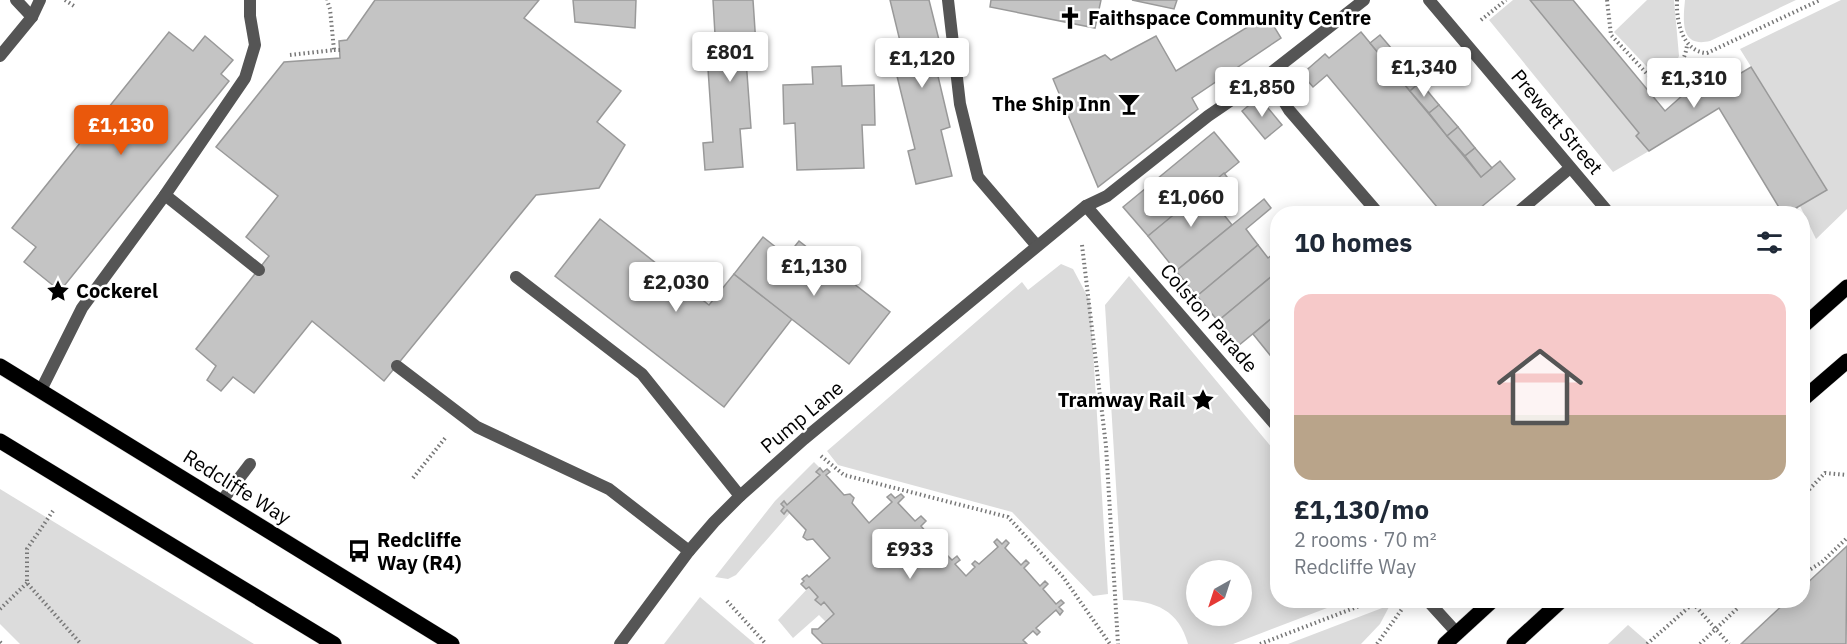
<!DOCTYPE html>
<meta charset="utf-8">
<style>
:root{--surface:#fff;--page:#f2f2f3;--text:#1f2937;--muted:#747a83;--line:#e0e1e3;--accent:#ea580c}
body{margin:0;font-family:"IBM Plex Sans",sans-serif;background:var(--page);color:var(--text);height:100vh;display:flex;flex-direction:column;font-size:22px;white-space:nowrap}
*{box-sizing:border-box;margin:0}
p{font-size:20px;color:var(--muted)}
.icon{flex:none;width:33px;height:33px;fill:none;stroke:currentColor;stroke-width:2;stroke-linecap:round;stroke-linejoin:round}
.map{position:relative;flex:1;overflow:hidden}
.drawer{position:absolute;left:1270px;top:206px;width:540px;height:402px;display:flex;flex-direction:column;background:var(--surface);border-radius:24px;box-shadow:0 3px 15px #0003}
.drawer>*{flex:none}
.needle{width:39px;rotate:219deg}
.buttons{position:absolute;left:1186px;top:560px;display:grid;gap:12px}
.buttons a{display:grid;place-items:center;width:66px;height:66px;border-radius:50%;background:var(--surface);box-shadow:0 3px 15px #0003;font-size:30px}
.price{position:absolute;translate:-50% -51px;padding:0 14px;border-radius:6px;background:#fff;color:#222;font-size:20px;line-height:39px;filter:drop-shadow(0 2px 3px #0008)}
.price::after{content:'';position:absolute;left:50%;top:36px;width:18px;height:14px;margin-left:-9px;background:inherit;clip-path:polygon(0 0,100% 0,50% 100%)}
.price.active{background:var(--accent);color:#fff}
ul{padding:0;list-style:none}
li{display:grid;align-content:center;gap:12px;height:318px;padding:0 24px}
li+li{border-top:2px solid var(--line)}
li span{display:grid;place-items:center;height:186px;border-radius:18px;color:#555}
li>.icon{margin-inline-start:auto}
span .icon{width:108px;height:108px;fill:#fffc;stroke-width:1}
li b{font-size:26px}
h2{display:flex;justify-content:space-between;align-items:center;height:72px;padding:0 24px;font-size:26px}
.map>svg:first-child{display:block}
</style>
<div class="map">
<svg width="1847" height="644" viewBox="0 0 1847 644">
<rect width="100%" height="100%" fill="#fff"/>
<g fill="#dcdcdc" fill-rule="evenodd">
<path d="M1513,0H1530L1639,133L1637,136L1649,151L1613,172L1489,20Z"/>
<path d="M1647,0H1674L1679,56C1674,70 1663,74 1650,70L1614,32Z"/>
<path d="M1685,0H1796L1710,41C1680,48 1683,21 1685,0Z"/>
<path d="M1841,0H1847V209L1816,239L1800,206L1827,189L1740,49Z"/>
<path d="M1061,264L1073,269L1090,301L1108,594L1093,596L1012,512L838,465L827,451L1022,282L1028,290Z"/>
<path d="M1129,276L1278,455V600H1348L1233,644H1188C1179,610 1155,601 1123,600L1105,305ZM1197,570H1242V615H1197Z"/>
<path d="M814,462L820,468L817,472L820,475L787,505L784,501L781,503L784,507L781,511L784,514L787,510L790,513L736,575L728,579L715,577L775,501Z"/>
<path d="M0,489L254,644H20L0,624Z"/>
<path d="M809,587L818,597L816,600L821,605L824,602L834,614L826,622L819,615L793,638L778,620Z"/>
<path d="M700,597L755,644H664Z"/>
<path d="M1390,605L1380,624L1361,644H1288Z"/>
<path d="M1628,625L1650,644H1608Z"/>
</g>
<g fill="#c4c4c4" stroke="#999" stroke-width="1.5">
<path d="M375,0H539L524,18L621,91L597,122L625,145L599,188L536,195L384,381L312,321L254,393L233,377L221,391L207,380L216,366L196,349L269,256L246,237L278,196L216,147L284,62L340,58L339,41L347,40Z"/>
<path d="M573,0H636L635,28L575,22Z"/>
<path d="M713,0H753L756,45L745,46L751,128L740,129L743,167L705,170L703,143L713,142L708,69H717Z"/>
<path d="M890,0H929L942,52L933,55L950,127L941,130L952,176L916,184L908,151L915,149L897,76L908,74Z"/>
<path d="M991,0H1101L1095,28L990,7Z"/>
<path d="M1132,0H1177L1174,9Z"/>
<path d="M1530,0H1573L1665,111L1701,79L1709,92L1751,67L1827,190L1796,208L1800,213H1777L1776,211L1780,209L1719,108L1649,151L1636,136L1639,133Z"/>
<path d="M1267,15L1281,38L1192,98L1198,109L1098,187L1053,79L1105,55L1111,60L1156,36L1176,71Z"/>
<path d="M169,32L193,51L205,36L233,60L221,74L229,81L60,291L24,262L36,247L12,228Z"/>
<path d="M1361,32L1481,177L1500,161L1515,179L1474,213H1442L1327,75L1313,87L1302,74L1325,54L1329,58Z"/>
<path d="M1380,35L1420,82L1410,91L1370,43Z"/>
<path d="M841,66L842,86L874,85L875,125H862L864,168L797,170L795,123L784,124L783,85L813,84L812,67Z"/>
<path d="M1420,82L1439,105L1429,113L1410,91Z"/>
<path d="M1259,97L1282,125L1265,139L1242,111Z"/>
<path d="M1439,105L1458,127L1447,136L1429,113Z"/>
<path d="M1458,127L1475,148L1465,156L1447,136Z"/>
<path d="M1214,132L1239,162L1148,236L1123,207Z"/>
<path d="M1475,148L1492,168L1481,177L1465,156Z"/>
<path d="M1224,173L1230,181L1199,207L1205,213L1216,205L1232,225L1176,271L1148,236Z"/>
<path d="M1264,199L1271,208L1246,229L1258,245L1197,296L1176,271Z"/>
<path d="M600,219L709,305L734,274L792,319L724,407L555,276Z"/>
<path d="M763,237L787,256L799,241L890,312L849,364L734,274Z"/>
<path d="M1258,245L1268,258L1278,250V271L1218,321L1197,296Z"/>
<path d="M1278,271V313L1238,346L1218,321Z"/>
<path d="M1278,313V365L1253,334Z"/>
<path d="M820,468L823,472L827,469L830,472L826,475L844,495L850,494L854,498L852,503L869,523L892,502L887,497L891,494L895,498L901,494L904,497L898,503L915,521L921,516L926,521L921,526L934,541L939,537L944,542L939,547L952,560L957,556L960,560L955,564L966,576L975,567L972,564L975,561L979,564L998,547L994,542L997,539L1002,544L1006,540L1009,543L1005,548L1021,565L1026,560L1029,563L1024,568L1040,586L1045,581L1048,584L1043,589L1056,604L1061,600L1064,603L1059,607L1063,611L1060,615L1056,610L1036,628L1040,632L1037,635L1033,631L1023,640L1027,644H823L812,633V629H818L834,614L824,602L821,605L815,600L818,597L809,587L806,589L801,584L804,581L802,579L807,575L809,577L830,558L813,539L807,540L803,537L806,530L787,510L784,514L781,511L784,507L781,504L784,501L787,505L820,475L816,472Z"/>
<path d="M1847,546L1846,644H1741L1788,600H1803V587Z"/>
</g>
<g fill="none" stroke-linecap="round" stroke-linejoin="round">
<g stroke="#dbdbdb" stroke-width="16">
<g id="primary">
<path d="M1803,326L1847,287"/>
<path d="M0,366L452,644"/>
<path d="M1803,399L1847,361"/>
<path d="M0,441L334,644"/>
<path d="M1445,644L1493,600"/>
<path d="M1514,644L1562,600"/>
</g>
</g>
<g stroke="#777" stroke-width="4" stroke-dasharray="1.5 3" stroke-linecap="butt">
<path d="M65,0L74,6"/>
<path d="M1607,0L1611,35L1649,76C1671,81 1685,64 1687,45"/>
<path d="M1677,0C1676,20 1682,52 1707,53L1820,0"/>
<path d="M1481,20L1506,0"/>
<path d="M334,50H340"/>
<path d="M290,55L334,50L330,9L327,0"/>
<path d="M1082,245L1106,446L1118,644"/>
<path d="M821,456L844,475L1008,517L1063,577L1110,644"/>
<path d="M413,478L446,437"/>
<path d="M1803,496L1825,473L1847,475"/>
<path d="M53,511L27,549V583L81,644"/>
<path d="M1803,574L1822,562L1847,538"/>
<path d="M1690,600L1729,644"/>
<path d="M727,601L766,644"/>
<path d="M0,609L27,583"/>
<path d="M0,642L2,644"/>
<path d="M1260,644L1375,600"/>
<path d="M1377,644L1402,609"/>
<path d="M1647,644L1697,600"/>
<path d="M1700,644L1746,600"/>
</g>
<g stroke="#555" stroke-width="12">
<path d="M16,0L32,17"/>
<path d="M0,56L32,17L40,0"/>
<path d="M1268,75L1289,110L1378,213"/>
<path d="M165,195L259,270"/>
<path d="M1517,213L1570,168"/>
<path d="M516,277L642,374L740,496"/>
<path d="M397,366L477,427L609,489L689,551"/>
<path d="M41,390L82,308L165,195L245,78L255,45L250,16V0"/>
<path d="M221,502L250,464"/>
</g>
<g stroke="#555" stroke-width="12">
<path d="M948,0L960,104L978,177L1037,246"/>
<path d="M1429,0L1609,213"/>
<path d="M1086,206L1278,428"/>
<path d="M1427,600L1457,633"/>
<path d="M620,644L689,551L714,522L740,496L804,439L1086,206L1107,196L1208,116L1268,75L1364,0"/>
</g>
<use href="#primary" stroke="#000" stroke-width="15"/>
</g>
<defs>
<g id="church-bare" transform="scale(1.8)"><path d="M-1.2-6h2.4v3.5h3.3v2.4h-3.3V6h-2.4V-.1h-3.3v-2.4h3.3Z" fill="#000" stroke="#fff" stroke-width="2.5" paint-order="stroke"/></g>
<g id="bar-bare" transform="scale(1.8)"><path d="M-6-5H6L.8 .8V4.5H3.5V6h-7V4.5H-.8V.8Z" fill="#000" stroke="#fff" stroke-width="2.5" paint-order="stroke"/></g>
<g id="sight-bare" transform="scale(1.8)"><path d="M0-6L1.8-2.2L6-1.7L2.9 1.2L3.7 5.4L0 3.3L-3.7 5.4L-2.9 1.2L-6-1.7L-1.8-2.2Z" fill="#000" stroke="#fff" stroke-width="2.5" paint-order="stroke"/></g>
<g id="bus-bare" transform="scale(1.8)"><path d="M-5-6H5V4H4V6H2V4H-2V6H-4V4H-5ZM-3.5-4V0h7V-4ZM-3.5 1.2v1.5H-2V1.2ZM2 1.2v1.5H3.5V1.2Z" fill="#000" stroke="#fff" stroke-width="2.5" paint-order="stroke"/></g>
</defs>
<g fill-rule="evenodd">
<use href="#church-bare" x="1070" y="18"/>
<use href="#bar-bare" x="1129" y="104"/>
<use href="#sight-bare" x="58" y="291"/>
<use href="#sight-bare" x="1203" y="400"/>
<use href="#bus-bare" x="359" y="551"/>
</g>
<g text-anchor="middle" stroke-width="5" stroke-linejoin="round" paint-order="stroke">
<g font-size="20" font-weight="bold" fill="#000" stroke="#fff" text-anchor="start">
<text x="1088" y="25">Faithspace Community Centre</text>
<text x="1111" y="111" text-anchor="end">The Ship Inn</text>
<text x="76" y="298">Cockerel</text>
<text x="1185" y="407" text-anchor="end">Tramway Rail</text>
<text x="377" y="547">Redcliffe<tspan x="377" dy="23">Way (R4)</tspan></text>
</g>
<g font-size="20" fill="#000" stroke="#fff">
<text transform="translate(1557 122) rotate(50)" y="7">Prewett Street</text>
<text transform="translate(1209 318) rotate(49)" y="7">Colston Parade</text>
<text transform="translate(802 417) rotate(-40)" y="7">Pump Lane</text>
<text transform="translate(237 487) rotate(32)" y="7">Redcliffe Way</text>
</g>
</g>
</svg>
<div class="buttons">
<a><svg class="needle" viewBox="-14 -14 28 28"><path d="M0-13l5 13h-10z" fill="#e53935"/><path d="M0 13l5-13h-10z" fill="#747a83"/></svg></a>
</div>
<b class="price" style="left:730px;top:83px">£801</b>
<b class="price" style="left:922px;top:89px">£1,120</b>
<b class="price" style="left:1424px;top:98px">£1,340</b>
<b class="price" style="left:1694px;top:109px">£1,310</b>
<b class="price" style="left:1262px;top:118px">£1,850</b>
<b class="price active" style="left:121px;top:156px">£1,130</b>
<b class="price" style="left:1191px;top:228px">£1,060</b>
<b class="price" style="left:814px;top:297px">£1,130</b>
<b class="price" style="left:676px;top:313px">£2,030</b>
<b class="price" style="left:910px;top:580px">£933</b>
<section class="drawer">
<h2>10 homes<svg class="icon" aria-label="filters" viewBox="0 0 24 24"><path d="M4 7h16M4 17h16"/><circle cx="9" cy="7" r="2"/><circle cx="15" cy="17" r="2"/></svg></h2>
<ul>
<li><span style="background:linear-gradient(#f6c9c9 65%,#b9a48a 0)"><svg class="icon" aria-label="home" viewBox="0 0 24 24"><path d="M3 11l9-7 9 7M6 9v11h12V9"/></svg></span><div><b>£1,130/mo</b><p>2 rooms · 70 m²</p><p>Redcliffe Way</p></div></li>
</ul>
</section>
</div>
